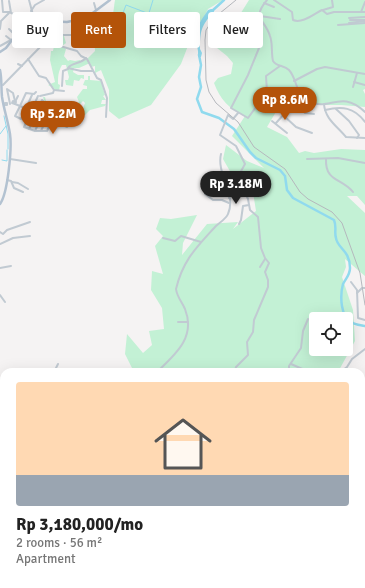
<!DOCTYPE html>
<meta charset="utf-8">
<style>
:root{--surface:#fff;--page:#f6f6f6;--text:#222;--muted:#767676;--accent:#b45309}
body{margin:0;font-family:Signika,sans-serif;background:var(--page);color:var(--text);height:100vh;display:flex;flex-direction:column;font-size:15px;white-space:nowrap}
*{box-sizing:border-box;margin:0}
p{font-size:13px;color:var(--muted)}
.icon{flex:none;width:22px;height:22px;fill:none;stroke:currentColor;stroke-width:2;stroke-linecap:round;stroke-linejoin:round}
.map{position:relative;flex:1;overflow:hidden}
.side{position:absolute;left:0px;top:368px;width:365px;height:220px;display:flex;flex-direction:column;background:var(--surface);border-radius:12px 12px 0 0;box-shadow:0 4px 16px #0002}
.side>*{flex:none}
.top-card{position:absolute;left:12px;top:12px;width:341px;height:36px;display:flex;gap:8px}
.controls{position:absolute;left:309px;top:312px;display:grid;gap:8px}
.controls a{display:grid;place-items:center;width:44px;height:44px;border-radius:4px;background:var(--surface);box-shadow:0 4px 16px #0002;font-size:20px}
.price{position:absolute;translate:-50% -34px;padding:0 9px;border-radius:14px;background:var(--accent);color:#fff;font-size:13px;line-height:26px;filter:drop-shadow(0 1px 2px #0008)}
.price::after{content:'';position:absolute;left:50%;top:24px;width:12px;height:9px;margin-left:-6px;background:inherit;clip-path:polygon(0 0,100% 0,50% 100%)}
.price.on{background:#222;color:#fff}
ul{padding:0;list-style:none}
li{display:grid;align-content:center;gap:8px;height:212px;padding:0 16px}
li span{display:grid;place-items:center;height:124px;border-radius:4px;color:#555}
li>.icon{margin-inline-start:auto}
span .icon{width:72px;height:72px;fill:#fffc;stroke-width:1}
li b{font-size:17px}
.tag{padding:0 14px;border-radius:4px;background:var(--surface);box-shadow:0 4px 16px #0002;font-size:14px;line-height:36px}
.tag.on{background:var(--accent);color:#fff}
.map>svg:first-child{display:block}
</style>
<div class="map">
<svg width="365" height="588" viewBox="0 0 365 588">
<rect width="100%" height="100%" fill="#f5f3f3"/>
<g fill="#c3f1d5" fill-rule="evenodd">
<path d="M115,0H223L208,9L203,19L196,25L181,64L151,105L119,119L109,111V90L101,70L95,73V66L91,67L90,63L79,68H74L73,72L78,75H84V79L81,78L79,81L74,80L73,86L66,85L65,80H68L69,77L66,65H62C58,72 58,77 58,84L60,85L59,91H55L54,88L48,85L55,82L50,60L51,51H53L54,46H57L60,38V36H64L66,43L62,46L66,49L64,56L68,61L70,60L75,61L80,60V63L87,59L95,51C94,35 108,29 112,16C114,12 114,5 115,0Z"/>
<path d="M249,0H365V89L363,90L365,94V107L341,105H280L267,127L287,137L299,153L305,151L314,153L341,149L365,150V205L357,196H347L365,213V276L345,259L346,267L342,277L353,310L355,341L338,372H219L216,370L212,372H153L151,369L148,372H134L125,354L127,334L143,353L152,345L149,331L164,329L162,308L151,290L152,271L163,274L155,246L163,236L156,229L160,218L171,219L197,215L183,243L182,255L207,224L238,222L233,229L256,211L252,186L235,180L223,159L226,145L247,161L264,168L232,136L245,116C229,109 220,99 214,83L218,78L231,74L233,63L227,56L217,48L221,38L234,24ZM316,319H346V349H316Z"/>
<path d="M88,76H90V80L101,81L105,95L103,96L106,100H102L101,104H106L105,106L90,110L82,118L83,120L81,114L85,103L83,101L77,107L79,109L69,112L64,116L61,108L50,105L44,100L43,97H45L46,101L57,102V104L68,110L70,103L74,101L75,105L79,102L77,97L83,89H87V86L83,85L85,80H88Z"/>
<path d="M361,388L364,389L365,399V582L364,581L360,588H283L284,584H361Z"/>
<path d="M157,584H231L227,588H154Z"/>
</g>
<path fill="#90daee" d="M211,9H213L214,12C201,25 200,32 200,49L202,53L201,57H198V51L194,31L208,10Z"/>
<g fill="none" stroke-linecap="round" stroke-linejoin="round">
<g stroke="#90daee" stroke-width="1">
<path d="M149,13L153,0"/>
<path d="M107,27L111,21L123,13L126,5L147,13"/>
<path d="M4,116L8,134V149"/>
<path d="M0,134L6,126"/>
<path d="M2,160L7,161V150"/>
</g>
<g stroke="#90daee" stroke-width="2.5">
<path d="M212,11L224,0"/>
<path d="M199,55L201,65L199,77L201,87L197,99L202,112L219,118L234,129L250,152L256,158L280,170L285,176L287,190L293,198L334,220C337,227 334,232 336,238C337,248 350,250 350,268C350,275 346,278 343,284C340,295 340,319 353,323C356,325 361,325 365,326"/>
<path d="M361,567L365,563"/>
<path d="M361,584L365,588"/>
</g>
<g stroke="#c1cad2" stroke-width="2">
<path d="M2,0L3,12H10"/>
<path d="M29,0L36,26"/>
<path d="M267,0C251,19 265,19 270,36C273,44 271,53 273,61C277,67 284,65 289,70C298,80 295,96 310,102C330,111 341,89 365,112"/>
<path d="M274,0L292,12L293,20C302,24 314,14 322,10L327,14L334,12H365"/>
<path d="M9,1L11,13L24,18L29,27"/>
<path d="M94,3L96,10"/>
<path d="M264,3L274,7"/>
<path d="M323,10L333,7L332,0"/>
<path d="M31,11L35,5L44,0"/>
<path d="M361,12L365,2"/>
<path d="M259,13L257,27L259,48L248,75L231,108L248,118L267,92L266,76L280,66"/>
<path d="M75,14L77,19"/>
<path d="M260,16L280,19"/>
<path d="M33,17L42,18L45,22"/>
<path d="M24,18L29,13"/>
<path d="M349,18L365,17"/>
<path d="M350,20H365"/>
<path d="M349,23L365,21"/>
<path d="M338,25L365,23"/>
<path d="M83,27L87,30V40L88,43L94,42L95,37"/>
<path d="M0,29L1,21L9,13"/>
<path d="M9,29L16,36"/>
<path d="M20,29L27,41L42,45"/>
<path d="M52,35H76L83,27L85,18"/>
<path d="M6,36L11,40"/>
<path d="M0,46L11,40"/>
<path d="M86,58C81,64 72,62 68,68L81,71H93"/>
<path d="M28,59L39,76L46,78L54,90L64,91"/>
<path d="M18,64L22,66"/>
<path d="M294,81L317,69L325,67L365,74"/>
<path d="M354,82L365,85"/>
<path d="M3,85L46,41L53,36L60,46L77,51L81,56L87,59L97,78L101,80L107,98L106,117"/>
<path d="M62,86L63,71L68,69"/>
<path d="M353,87L357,73"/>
<path d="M32,95L21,119L15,116L20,106C35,112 49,119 63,125L67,127L69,125"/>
<path d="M38,96L24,127L35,131H47L52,120"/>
<path d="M40,96L53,93L54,90"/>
<path d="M13,101L16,102L15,104L12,103Z"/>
<path d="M15,102L18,96"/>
<path d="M5,103H7V105H4Z"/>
<path d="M10,104L7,89L13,93L15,101"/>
<path d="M15,104L20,106L26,93L34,94L36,92"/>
<path d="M296,104L305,113L314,114"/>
<path d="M324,104C325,119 337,126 346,137L365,138"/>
<path d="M336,109L349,121L359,135L357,138"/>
<path d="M325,110C342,106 354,107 365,122"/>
<path d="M283,115L296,127L312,133"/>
<path d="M272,121L287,133"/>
<path d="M276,123L285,113L303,98"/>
<path d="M29,129L42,100L47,104L35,131"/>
<path d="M41,131L50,111L56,113"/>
<path d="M10,159L36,163"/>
<path d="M307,159L338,158L365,163"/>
<path d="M326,159C325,182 342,178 353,192"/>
<path d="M7,180L11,181L14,188L23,192"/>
<path d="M12,182L18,183L28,189"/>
<path d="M205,194L213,200H222L229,203"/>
<path d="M229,198L232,187L239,185L242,188"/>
<path d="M239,224L241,220L243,206L249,205"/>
<path d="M0,232L3,234L7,230L30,222"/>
<path d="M163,238L175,241L181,236L201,242"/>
<path d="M0,244L13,238L30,236"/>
<path d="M260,267L265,259"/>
<path d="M0,268L11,266"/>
<path d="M351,282L357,290L358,318L365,320"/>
<path d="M357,293L362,288H365"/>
<path d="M0,295L5,302"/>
<path d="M178,322H188"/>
<path d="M291,364L307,371"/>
<path d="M54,372L58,364"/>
<path d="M157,372C176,354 196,337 185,309C182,302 177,297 176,289C183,260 196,248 215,227C219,223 226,219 228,214C237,194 216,174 221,154"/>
<path d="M235,372L236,367L248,355L247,342L253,332L254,320L268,287V280L265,272L269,263L265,258L261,248L258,217L250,210L248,199L239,179L240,173L245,164L236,146L220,135L228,115L233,119L238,113"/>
<path d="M289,372V366L301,348L303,331L308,319"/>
<path d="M340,372L347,367L352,359L365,349"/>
<path d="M0,379H4"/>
<path d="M361,414L365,427"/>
<path d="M361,462L365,455"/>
<path d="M0,540L4,539"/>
<path d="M0,562H3L4,560"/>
<path d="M0,572L4,574"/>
<path d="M20,584L25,585L36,584"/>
<path d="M117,588L122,584"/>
<path d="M292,588L296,584"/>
<path d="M321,588L328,584"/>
</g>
<g stroke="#b3c2d1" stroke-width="2.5">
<path d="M0,52L6,48L21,28L36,26L47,21L67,22L86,18L110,0"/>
<path d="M0,70C2,79 1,88 2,97C4,110 8,121 10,134C12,148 8,193 0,204"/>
</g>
<g stroke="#b5b8bd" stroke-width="1">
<path d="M236,0L214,18L206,30L205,40L206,80L209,92L216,103L238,122L254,147L285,169L300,192L308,199L332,212L342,223L360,273L365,305"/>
<path d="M361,554L365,549"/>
<path d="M344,584L345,588"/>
</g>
</g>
</svg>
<div class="controls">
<a><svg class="icon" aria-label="locate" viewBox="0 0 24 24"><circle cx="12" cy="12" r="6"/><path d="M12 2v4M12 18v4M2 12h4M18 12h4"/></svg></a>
</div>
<b class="price" style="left:285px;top:121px">Rp 8.6M</b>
<b class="price" style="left:53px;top:135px">Rp 5.2M</b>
<b class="price on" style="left:236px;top:205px">Rp 3.18M</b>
<div class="top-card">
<a class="tag">Buy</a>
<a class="tag on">Rent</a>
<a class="tag">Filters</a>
<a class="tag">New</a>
</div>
<section class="side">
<ul>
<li><span style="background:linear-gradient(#ffd9b3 75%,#9aa5b1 0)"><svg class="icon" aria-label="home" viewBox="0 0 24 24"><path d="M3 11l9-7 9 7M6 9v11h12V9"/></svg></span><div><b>Rp 3,180,000/mo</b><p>2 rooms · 56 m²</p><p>Apartment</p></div></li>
</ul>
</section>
</div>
